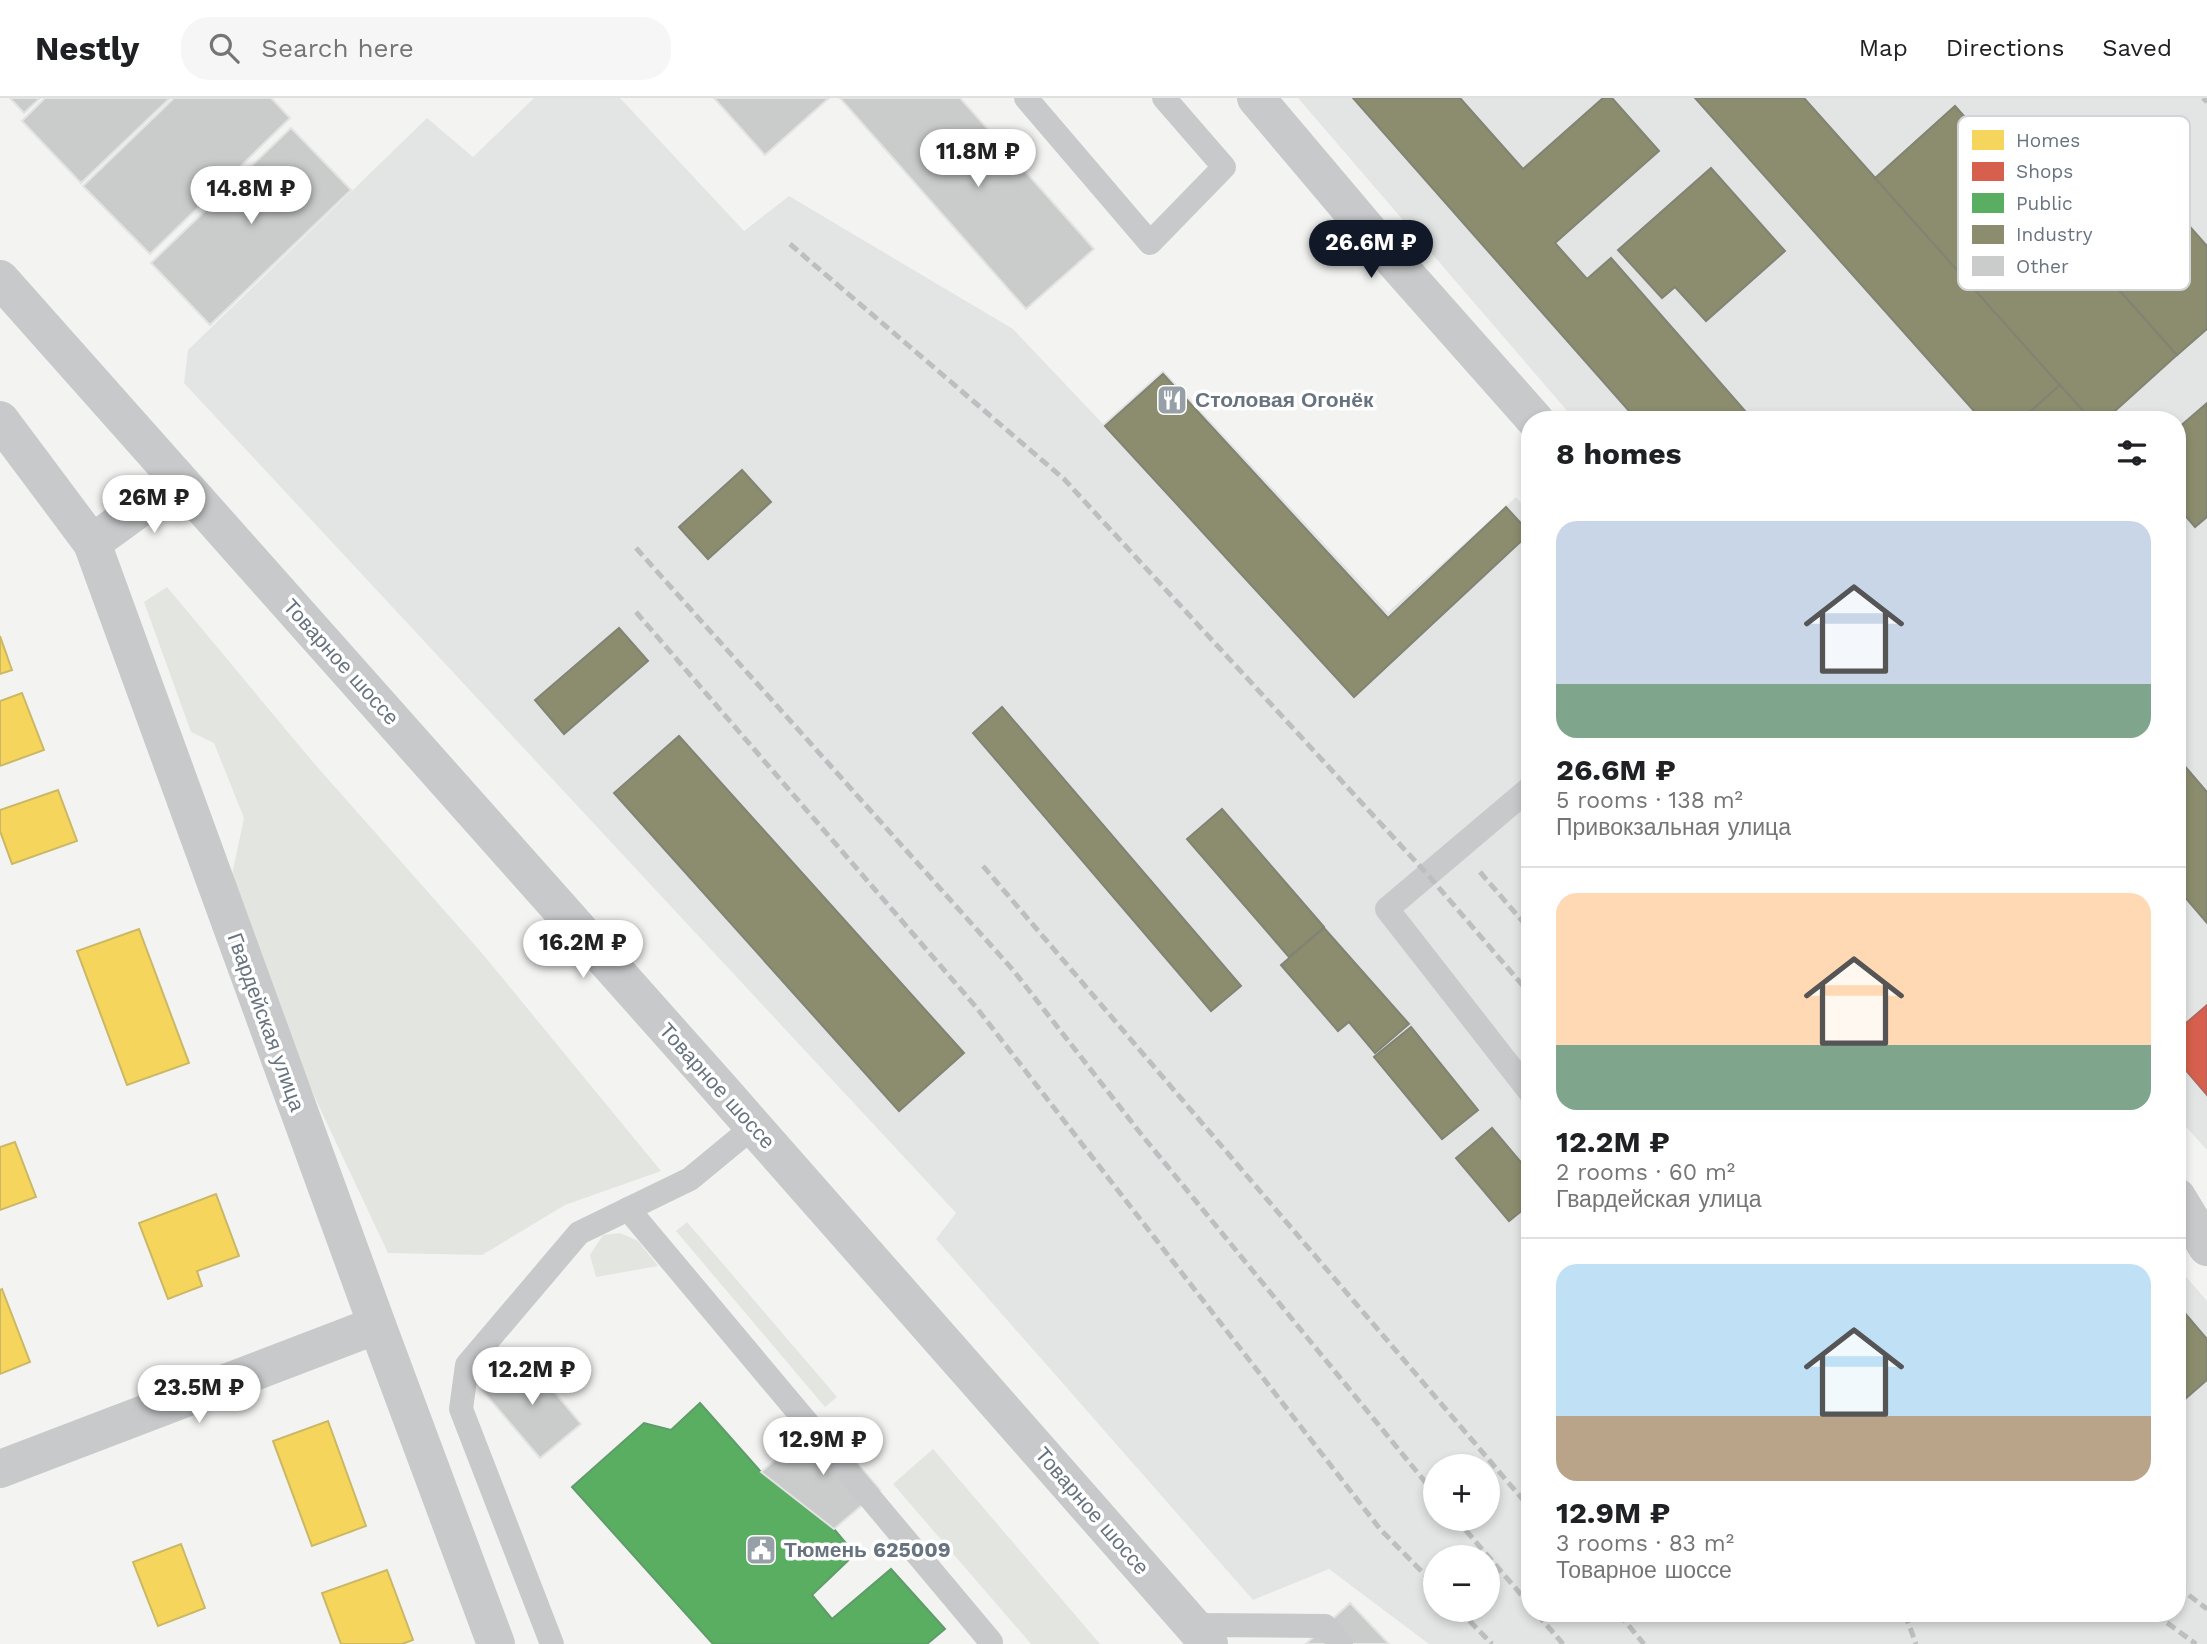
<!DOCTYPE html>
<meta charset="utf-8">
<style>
:root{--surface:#fff;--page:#f6f6f6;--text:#202124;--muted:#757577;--line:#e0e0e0;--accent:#111827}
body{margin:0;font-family:"Work Sans",sans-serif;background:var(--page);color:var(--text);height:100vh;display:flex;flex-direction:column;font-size:26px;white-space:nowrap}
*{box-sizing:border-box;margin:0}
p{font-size:23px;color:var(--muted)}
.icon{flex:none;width:38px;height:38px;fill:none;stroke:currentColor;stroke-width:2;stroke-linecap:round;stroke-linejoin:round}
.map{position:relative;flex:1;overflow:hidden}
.side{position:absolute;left:1521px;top:313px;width:665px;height:1211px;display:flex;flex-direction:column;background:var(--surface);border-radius:28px;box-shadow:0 4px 10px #0003}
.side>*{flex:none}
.fabs{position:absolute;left:1423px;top:1356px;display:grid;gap:14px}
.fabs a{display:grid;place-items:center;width:77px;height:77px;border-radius:50%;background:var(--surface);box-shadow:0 4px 10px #0003;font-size:35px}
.price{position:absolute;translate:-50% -60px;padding:0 16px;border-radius:24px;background:#fff;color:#222;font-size:23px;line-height:46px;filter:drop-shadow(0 2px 4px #0008)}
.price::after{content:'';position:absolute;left:50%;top:42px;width:21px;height:16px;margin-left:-10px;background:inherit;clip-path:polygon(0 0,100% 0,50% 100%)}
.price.current{background:var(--accent);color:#fff}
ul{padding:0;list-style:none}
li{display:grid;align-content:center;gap:14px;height:371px;padding:0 35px}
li+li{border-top:2px solid var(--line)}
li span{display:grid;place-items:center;height:217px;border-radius:21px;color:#555}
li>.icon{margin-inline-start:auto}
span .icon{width:126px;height:126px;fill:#fffc;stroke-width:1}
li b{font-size:30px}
h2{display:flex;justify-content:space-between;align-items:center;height:84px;padding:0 35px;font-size:30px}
header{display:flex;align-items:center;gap:42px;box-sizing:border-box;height:98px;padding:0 35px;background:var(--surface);border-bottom:2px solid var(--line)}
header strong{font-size:33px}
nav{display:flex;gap:38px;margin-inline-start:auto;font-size:24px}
.search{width:490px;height:63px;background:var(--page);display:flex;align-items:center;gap:18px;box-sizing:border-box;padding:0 24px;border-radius:28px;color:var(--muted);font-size:26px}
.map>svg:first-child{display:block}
</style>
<header>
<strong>Nestly</strong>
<div class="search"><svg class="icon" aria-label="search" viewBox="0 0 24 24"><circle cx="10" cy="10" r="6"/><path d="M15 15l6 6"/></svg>Search here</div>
<nav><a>Map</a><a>Directions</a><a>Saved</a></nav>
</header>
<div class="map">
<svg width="2207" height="1546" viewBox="0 0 2207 1546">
<rect width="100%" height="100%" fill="#f3f4f2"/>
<g fill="#e3e5e5" fill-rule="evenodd">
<path d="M534,0H620L744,133L789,98L1013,231L1103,326L1163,272L1388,514L1516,399L1530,415V1516H2177V1168L2207,1203V1546H1429L1329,1471L1253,1502L936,1141L956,1115L184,285L188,252L427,20L473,59ZM1435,1368H1488V1421H1435ZM1435,1460H1488V1512H1435Z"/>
<path d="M1298,0H2207V1052L2177,1019V322H1575Z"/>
</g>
<g fill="#e2e5e0">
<path d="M167,489L312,663L481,854L661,1073L565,1107L482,1157L388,1155L316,1002L227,800L244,720L214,645L191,634L144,504Z"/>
<path d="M687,1124L837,1299L825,1309L676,1133Z"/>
<path d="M620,1135L638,1143L658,1168L596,1179L590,1157L603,1137Z"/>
<path d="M933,1351L1100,1546H1031L893,1386Z"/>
</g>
<g fill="#f6d55c" stroke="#cbb866" stroke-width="2">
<path d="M0,538L12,572L0,576Z"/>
<path d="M22,595L44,652L0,668V603Z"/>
<path d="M58,692L77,743L12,766L0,733V712Z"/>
<path d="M139,831L189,965L127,987L77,853Z"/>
<path d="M15,1044L36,1099L0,1112V1049Z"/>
<path d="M216,1096L239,1158L197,1173L202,1188L168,1201L139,1125Z"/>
<path d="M2,1191L30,1264L0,1276V1192Z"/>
<path d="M328,1323L366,1428L312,1448L273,1343Z"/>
<path d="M181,1446L205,1510L158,1528L133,1464Z"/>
<path d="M387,1472L413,1542L402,1546H341L322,1495Z"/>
</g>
<path fill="#d6604d" stroke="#b5665c" stroke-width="2" d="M2207,907V997L2177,962V933Z"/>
<path fill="#5aae61" stroke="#5e9c6a" stroke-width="2" d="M700,1305L761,1374L834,1431L855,1456L812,1497L832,1521L891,1471L945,1531L927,1546H713L572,1389L644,1325L671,1332Z"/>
<g fill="#8c8c6e" stroke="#818473" stroke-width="2">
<path d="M1353,0H1460L1523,71L1603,0H1612L1659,53L1555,145L1587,181L1611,160L1753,322H1637Z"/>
<path d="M1695,0H1804L2060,287L2021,322H1982Z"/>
<path d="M1955,8L2177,257L2105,322H2091L1875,80Z"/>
<path d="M1711,70L1785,153L1706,223L1675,189L1662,200L1618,152Z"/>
<path d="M2169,105L2207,148V231L2177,257L2098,168Z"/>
<path d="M1163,276L1388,520L1506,409L1530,435L1354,599L1105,328Z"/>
<path d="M2060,287L2091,322H2021Z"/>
<path d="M2207,305V419L2195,429L2177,408V331Z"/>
<path d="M742,372L771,404L708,461L679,429Z"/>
<path d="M619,530L648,563L564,636L535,602Z"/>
<path d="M1002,609L1241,888L1211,913L973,635Z"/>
<path d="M679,638L964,955L899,1013L614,695Z"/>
<path d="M2177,659L2207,694V825L2177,790Z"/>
<path d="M1222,711L1324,829L1289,859L1187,741Z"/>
<path d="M1324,830L1409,926L1375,955L1349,924L1338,933L1281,867Z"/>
<path d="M1411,929L1478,1012L1442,1041L1374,959Z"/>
<path d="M1492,1030L1530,1075V1106L1509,1123L1456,1060Z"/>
<path d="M2177,1206L2207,1241V1282L2177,1308Z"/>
</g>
<g fill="#cacccc" stroke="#e2e3e2" stroke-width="2">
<path d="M10,0H40L24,15Z"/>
<path d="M45,0H170L81,85L22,23Z"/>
<path d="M174,0H271L290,20L150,156L83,88Z"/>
<path d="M714,0H829L765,57Z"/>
<path d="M840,0H960L1094,151L1026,211Z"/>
<path d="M291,30L351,92L210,227L151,165Z"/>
<path d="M524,1257L581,1326L540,1360L482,1292Z"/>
<path d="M821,1323L880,1392L834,1431L761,1374Z"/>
<path d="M1350,1505L1389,1546H1306L1325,1528Z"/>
</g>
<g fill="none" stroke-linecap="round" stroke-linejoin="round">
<g stroke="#c8c9ca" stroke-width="24">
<path d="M1026,0L1150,145L1224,69L1164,0"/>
<path d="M1530,690L1387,811L1530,994"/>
<path d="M628,1111L991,1544L989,1546"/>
<path d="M1193,1527L1325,1528L1341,1546"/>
<path d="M552,1546L461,1311L467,1267L579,1135L690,1081L753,1029"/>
</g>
<g stroke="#c8c9ca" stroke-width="38">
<path d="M1256,0L1387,155L1535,322"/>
<path d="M0,322L92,445L377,1227L496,1546"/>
<path d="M92,445L136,413L176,379"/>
<path d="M2177,1099L2207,1149"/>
<path d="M0,1371L377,1227"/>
</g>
<path stroke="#c8c9ca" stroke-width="38" d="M0,181L724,995L1209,1546"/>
<g stroke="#bdbebf" stroke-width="5" stroke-dasharray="10 5" stroke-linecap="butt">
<path d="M2203,0L2207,4"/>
<path d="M790,146L1064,381L1428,777L1530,896"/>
<path d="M636,450L1013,872L1141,1036L1435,1396"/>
<path d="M636,514L976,909L1380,1431L1435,1487"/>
<path d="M983,768L1530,1410"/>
<path d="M1480,774L1530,832"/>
<path d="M1456,1421L1530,1507"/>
<path d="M2177,1488L2207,1511"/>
<path d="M1459,1512L1492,1546"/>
<path d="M1537,1516L1563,1546"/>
<path d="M1619,1516L1644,1546"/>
<path d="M1905,1516L1916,1546"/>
<path d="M2155,1516L2196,1546"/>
</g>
</g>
<defs>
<g id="restaurant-square" transform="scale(1.575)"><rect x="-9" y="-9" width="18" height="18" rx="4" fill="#98a0a7" stroke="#fff"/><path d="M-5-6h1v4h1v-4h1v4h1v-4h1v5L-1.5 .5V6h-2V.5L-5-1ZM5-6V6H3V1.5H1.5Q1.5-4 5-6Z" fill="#fff"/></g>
<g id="civic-square" transform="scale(1.575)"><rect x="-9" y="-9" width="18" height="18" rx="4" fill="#98a0a7" stroke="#fff"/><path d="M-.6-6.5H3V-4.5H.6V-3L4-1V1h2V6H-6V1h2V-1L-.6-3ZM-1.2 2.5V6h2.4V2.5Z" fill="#fff"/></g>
</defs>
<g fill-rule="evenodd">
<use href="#restaurant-square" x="1172" y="302"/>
<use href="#civic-square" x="761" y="1452"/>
</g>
<g text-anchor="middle" stroke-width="7" stroke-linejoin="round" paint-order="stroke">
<g font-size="21" font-weight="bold" fill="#67737f" stroke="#fff" text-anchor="start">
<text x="1195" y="309">Столовая Огонёк</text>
<text x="784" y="1459">Тюмень 625009</text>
</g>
<g font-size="21" fill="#67737f" stroke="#fff">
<text transform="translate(341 564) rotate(48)" y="7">Товарное шоссе</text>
<text transform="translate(266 924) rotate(70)" y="7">Гвардейская улица</text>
<text transform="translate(717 988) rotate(48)" y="7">Товарное шоссе</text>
<text transform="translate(1092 1413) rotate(49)" y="7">Товарное шоссе</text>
</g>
</g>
<rect x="1958" y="18" width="232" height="174" rx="10" fill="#fff" stroke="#d1d5d9" stroke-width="2"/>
<rect x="1972" y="32" width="32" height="20" fill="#f6d55c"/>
<rect x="1972" y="64" width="32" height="19" fill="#d6604d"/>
<rect x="1972" y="95" width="32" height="20" fill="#5aae61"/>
<rect x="1972" y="127" width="32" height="19" fill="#8c8c6e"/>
<rect x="1972" y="158" width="32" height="20" fill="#cacccc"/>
<g font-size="19" fill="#67737f">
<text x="2016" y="49">Homes</text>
<text x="2016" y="80">Shops</text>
<text x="2016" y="112">Public</text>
<text x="2016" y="143">Industry</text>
<text x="2016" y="175">Other</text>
</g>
</svg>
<div class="fabs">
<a>+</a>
<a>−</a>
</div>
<b class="price" style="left:978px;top:91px">11.8M ₽</b>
<b class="price" style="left:251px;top:128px">14.8M ₽</b>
<b class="price current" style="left:1371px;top:182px">26.6M ₽</b>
<b class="price" style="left:154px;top:437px">26M ₽</b>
<b class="price" style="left:583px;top:882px">16.2M ₽</b>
<b class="price" style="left:532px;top:1309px">12.2M ₽</b>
<b class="price" style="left:199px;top:1327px">23.5M ₽</b>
<b class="price" style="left:823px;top:1379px">12.9M ₽</b>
<section class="side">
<h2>8 homes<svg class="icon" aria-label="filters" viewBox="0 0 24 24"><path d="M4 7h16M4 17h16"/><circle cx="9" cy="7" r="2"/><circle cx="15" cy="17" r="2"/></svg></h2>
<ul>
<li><span style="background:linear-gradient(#c9d6e8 75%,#7fa58c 0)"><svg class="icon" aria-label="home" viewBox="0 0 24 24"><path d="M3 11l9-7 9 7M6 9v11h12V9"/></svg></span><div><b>26.6M ₽</b><p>5 rooms · 138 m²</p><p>Привокзальная улица</p></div></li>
<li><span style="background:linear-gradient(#ffd9b3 70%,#7fa58c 0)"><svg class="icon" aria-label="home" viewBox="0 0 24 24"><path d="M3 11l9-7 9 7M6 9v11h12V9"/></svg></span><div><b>12.2M ₽</b><p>2 rooms · 60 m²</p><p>Гвардейская улица</p></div></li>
<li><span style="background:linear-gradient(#bfe0f5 70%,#b9a48a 0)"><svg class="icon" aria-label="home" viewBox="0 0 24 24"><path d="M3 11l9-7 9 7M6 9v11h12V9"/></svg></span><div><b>12.9M ₽</b><p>3 rooms · 83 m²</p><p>Товарное шоссе</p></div></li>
</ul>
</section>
</div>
